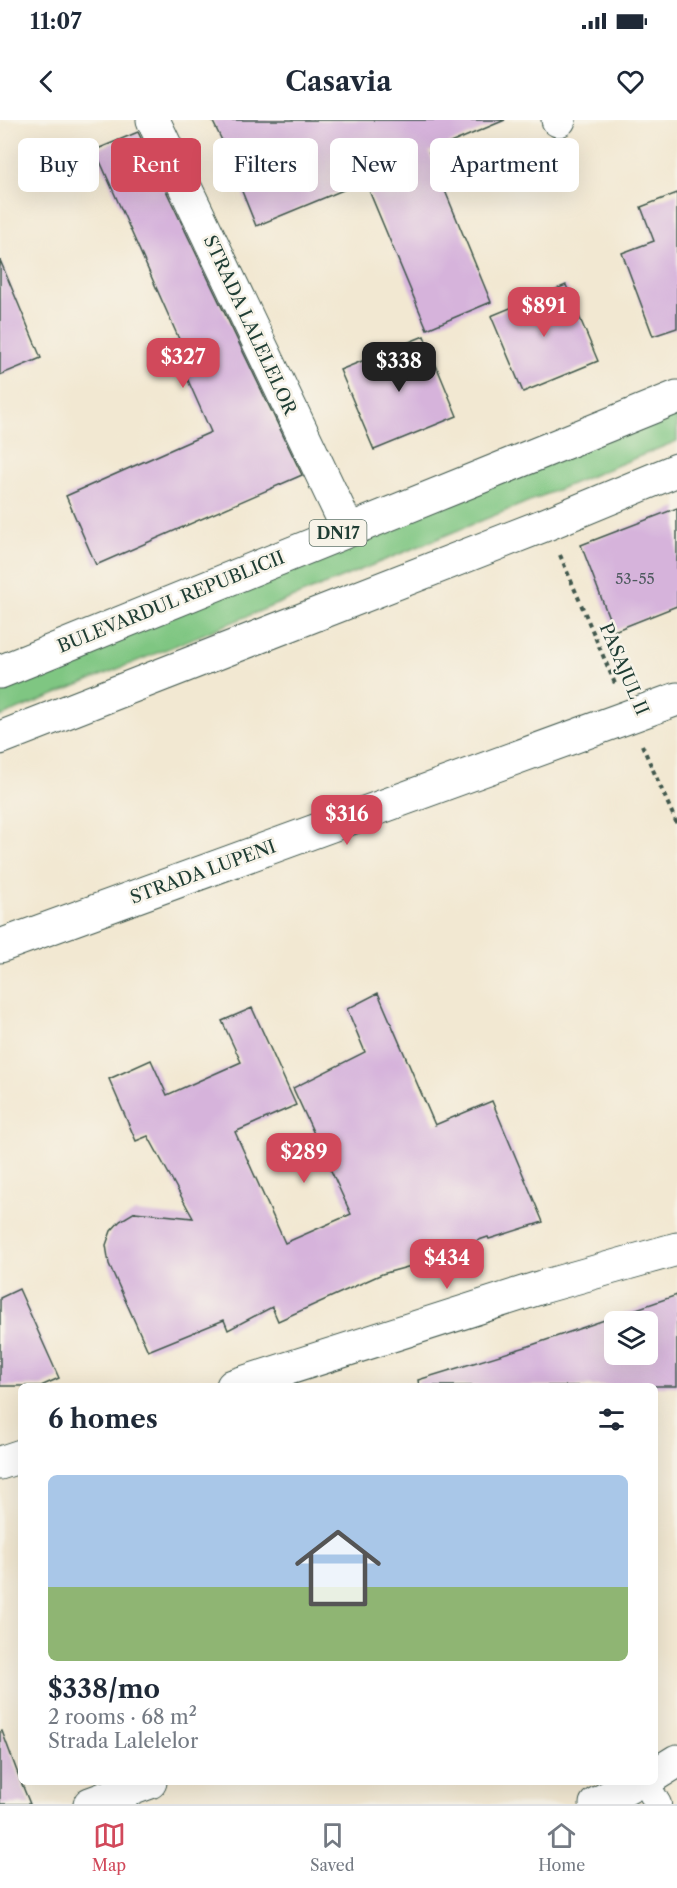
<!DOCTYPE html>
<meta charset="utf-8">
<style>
:root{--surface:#fff;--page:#f2f2f3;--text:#1f2937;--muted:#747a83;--line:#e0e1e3;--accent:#d1495b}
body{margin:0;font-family:"Libre Caslon Text",serif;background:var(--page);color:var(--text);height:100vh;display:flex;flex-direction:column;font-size:22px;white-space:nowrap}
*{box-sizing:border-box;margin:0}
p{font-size:20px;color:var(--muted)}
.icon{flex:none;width:33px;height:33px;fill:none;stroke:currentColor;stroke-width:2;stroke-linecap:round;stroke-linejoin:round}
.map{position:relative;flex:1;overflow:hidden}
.panel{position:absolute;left:18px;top:1263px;width:640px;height:402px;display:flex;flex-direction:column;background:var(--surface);border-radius:9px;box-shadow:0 6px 24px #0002}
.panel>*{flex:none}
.hud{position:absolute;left:18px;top:18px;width:642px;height:54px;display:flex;gap:12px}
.buttons{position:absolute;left:604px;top:1191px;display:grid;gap:12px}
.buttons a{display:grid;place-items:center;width:54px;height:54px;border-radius:9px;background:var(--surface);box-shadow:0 6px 24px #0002;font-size:30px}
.price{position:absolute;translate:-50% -51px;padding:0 14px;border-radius:12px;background:var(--accent);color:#fff;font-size:20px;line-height:39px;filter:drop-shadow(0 2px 3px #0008)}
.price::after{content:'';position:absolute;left:50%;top:36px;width:18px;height:14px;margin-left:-9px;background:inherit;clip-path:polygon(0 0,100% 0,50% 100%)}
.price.active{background:#222;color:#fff}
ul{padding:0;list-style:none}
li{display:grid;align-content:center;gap:12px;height:318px;padding:0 30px}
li+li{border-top:2px solid var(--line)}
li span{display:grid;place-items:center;height:186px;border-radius:9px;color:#555}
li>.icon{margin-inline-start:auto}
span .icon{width:108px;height:108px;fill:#fffc;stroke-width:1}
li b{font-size:26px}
h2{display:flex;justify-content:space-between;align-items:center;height:72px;padding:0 30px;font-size:26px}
.chip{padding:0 21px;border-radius:9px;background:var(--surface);box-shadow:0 6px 24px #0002;font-size:21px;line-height:54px}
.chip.active{background:var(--accent);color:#fff}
.status{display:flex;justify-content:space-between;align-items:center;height:42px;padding:0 30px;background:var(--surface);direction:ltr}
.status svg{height:16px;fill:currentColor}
header{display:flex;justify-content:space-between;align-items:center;height:78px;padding:0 30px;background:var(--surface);font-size:27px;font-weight:800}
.tabs{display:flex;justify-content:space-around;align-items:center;height:84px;border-top:2px solid var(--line);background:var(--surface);font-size:16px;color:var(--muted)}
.tabs a{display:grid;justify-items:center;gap:3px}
.tabs .active{color:var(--accent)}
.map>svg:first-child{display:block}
</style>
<div class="status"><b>11:07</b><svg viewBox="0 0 49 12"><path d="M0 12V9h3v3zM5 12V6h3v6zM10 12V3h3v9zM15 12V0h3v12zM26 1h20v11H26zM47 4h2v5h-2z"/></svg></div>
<header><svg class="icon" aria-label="back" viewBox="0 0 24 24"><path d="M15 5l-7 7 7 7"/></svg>Casavia<svg class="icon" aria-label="heart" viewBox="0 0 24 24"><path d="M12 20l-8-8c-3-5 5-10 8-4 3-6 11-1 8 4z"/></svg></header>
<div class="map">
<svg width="677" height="1684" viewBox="0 0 677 1684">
<rect width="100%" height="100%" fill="#f7f3e8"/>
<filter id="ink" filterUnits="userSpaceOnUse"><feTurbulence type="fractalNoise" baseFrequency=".0167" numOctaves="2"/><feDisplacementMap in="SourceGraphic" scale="12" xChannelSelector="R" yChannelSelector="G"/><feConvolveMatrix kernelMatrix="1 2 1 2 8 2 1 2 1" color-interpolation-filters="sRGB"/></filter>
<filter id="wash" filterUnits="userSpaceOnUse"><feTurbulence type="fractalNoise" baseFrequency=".008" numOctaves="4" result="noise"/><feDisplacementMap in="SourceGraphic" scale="24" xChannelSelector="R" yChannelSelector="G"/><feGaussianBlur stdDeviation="1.35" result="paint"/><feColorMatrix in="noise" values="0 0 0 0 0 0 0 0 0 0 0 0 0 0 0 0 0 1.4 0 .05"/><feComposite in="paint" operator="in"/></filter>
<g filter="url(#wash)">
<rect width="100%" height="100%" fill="#f2e8d2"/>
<path fill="#7fc682" stroke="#4f825b" stroke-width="1.5" d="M677,287V321L0,597V563Z"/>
<g id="blocks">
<g fill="#d6b3db" fill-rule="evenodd">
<path d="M212,0H505L429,32L491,182L427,209L365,61L256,106L231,44L233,43Z"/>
<path d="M138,12L302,355L96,445L66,376L211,312L171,222L179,219L95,30Z"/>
<path d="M677,73V208L653,216L622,133L654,121L641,87Z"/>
<path d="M0,140L41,238L0,255Z"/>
<path d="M566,165L598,241L523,272L491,196Z"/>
<path d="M424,216L457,296L374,330L340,250Z"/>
<path d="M677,388V486L614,511L581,425Z"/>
<path d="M378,873L435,1005L492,981L543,1102L489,1119L488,1117L431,1136L433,1140L382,1154L278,1201L272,1187L228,1210L224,1200L148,1231L109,1144L106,1125L111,1111L120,1101L135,1092L193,1098L148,1016L136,1021L109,959L151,940L167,975L241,942L222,901L252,888L296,985L235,1012L285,1123L351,1094L293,968L365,932L347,889Z"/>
<path d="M19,1169L59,1258L41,1266H0V1178Z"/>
<path d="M677,1175V1266H419L418,1260L529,1226ZM615,1202H648V1234H615Z"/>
<path d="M2,1611L21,1662L30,1684H0V1612Z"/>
</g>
</g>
</g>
<g filter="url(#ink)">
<use href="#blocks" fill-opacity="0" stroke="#3f574c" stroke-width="1.5"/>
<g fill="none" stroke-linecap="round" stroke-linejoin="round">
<g stroke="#3f574c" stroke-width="28">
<path id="pedestrian" d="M645,1662L658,1684"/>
</g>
<g stroke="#3f574c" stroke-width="35">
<g id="minor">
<path d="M153,0L348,409"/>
<path d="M558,0H559"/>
<path d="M0,826L677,579"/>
<path d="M656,1654L677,1641"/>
<path d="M90,1684L150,1662"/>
<path d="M596,1684L638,1662"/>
</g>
</g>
<g stroke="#3f574c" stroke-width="35">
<g id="tertiary">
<path d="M233,1266L542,1167L677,1129"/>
<path d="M0,1343L21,1336"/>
</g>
</g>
<g stroke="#3f574c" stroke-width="35">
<g id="primary">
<path d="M0,552L677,277"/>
<path d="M0,618L547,404L677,350"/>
</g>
</g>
<g stroke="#3f574c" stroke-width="4" stroke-dasharray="4.5 4.5" stroke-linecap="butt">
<path d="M560,435L616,566"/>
<path d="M642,625L677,704"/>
</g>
<use href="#pedestrian" stroke="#fff" stroke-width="26"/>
<use href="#minor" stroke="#fff" stroke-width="33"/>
<use href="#tertiary" stroke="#fff" stroke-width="33"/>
<use href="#primary" stroke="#fff" stroke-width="33"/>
</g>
</g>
<g text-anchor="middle" stroke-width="5" stroke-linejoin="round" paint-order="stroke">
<g font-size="15" fill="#4d5a5e">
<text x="635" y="464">53-55</text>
</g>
<rect fill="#f7f3e8" stroke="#60746a" stroke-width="1.5" x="309.5" y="400" width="57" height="26" rx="4.5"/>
<g font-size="16" font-weight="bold" fill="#1f3d34">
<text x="338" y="419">DN17</text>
</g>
<g font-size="18" fill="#1f3d34" stroke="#f7f3e8">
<text transform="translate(250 205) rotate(65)" y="6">STRADA LALELELOR</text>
<text transform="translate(171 482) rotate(-22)" y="6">BULEVARDUL REPUBLICII</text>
<text transform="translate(624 549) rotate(67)" y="6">PASAJUL II</text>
<text transform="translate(203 752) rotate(-20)" y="6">STRADA LUPENI</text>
</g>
</g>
</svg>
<div class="buttons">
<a><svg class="icon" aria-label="layers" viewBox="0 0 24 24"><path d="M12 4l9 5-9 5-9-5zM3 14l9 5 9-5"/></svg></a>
</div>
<b class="price" style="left:544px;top:218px">$891</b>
<b class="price" style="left:183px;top:269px">$327</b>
<b class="price active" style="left:399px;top:273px">$338</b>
<b class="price" style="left:347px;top:726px">$316</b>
<b class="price" style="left:304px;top:1064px">$289</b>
<b class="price" style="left:447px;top:1170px">$434</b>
<div class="hud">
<a class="chip">Buy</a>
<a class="chip active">Rent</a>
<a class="chip">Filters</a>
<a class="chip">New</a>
<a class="chip">Apartment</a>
</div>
<section class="panel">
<h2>6 homes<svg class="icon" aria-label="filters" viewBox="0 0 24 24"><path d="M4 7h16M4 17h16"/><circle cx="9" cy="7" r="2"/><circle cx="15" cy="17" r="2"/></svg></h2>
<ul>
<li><span style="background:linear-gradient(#a9c7e8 60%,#8fb573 0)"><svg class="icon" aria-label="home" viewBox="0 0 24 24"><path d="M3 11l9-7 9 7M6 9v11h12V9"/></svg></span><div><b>$338/mo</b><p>2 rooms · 68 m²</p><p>Strada Lalelelor</p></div></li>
</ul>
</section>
</div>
<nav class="tabs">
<a class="active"><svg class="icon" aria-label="map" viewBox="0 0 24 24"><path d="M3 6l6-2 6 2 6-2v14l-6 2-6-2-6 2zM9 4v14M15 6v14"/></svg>Map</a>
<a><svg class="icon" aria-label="saved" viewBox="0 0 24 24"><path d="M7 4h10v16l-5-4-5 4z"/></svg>Saved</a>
<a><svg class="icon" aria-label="home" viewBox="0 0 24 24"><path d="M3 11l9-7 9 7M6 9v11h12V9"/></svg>Home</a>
</nav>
